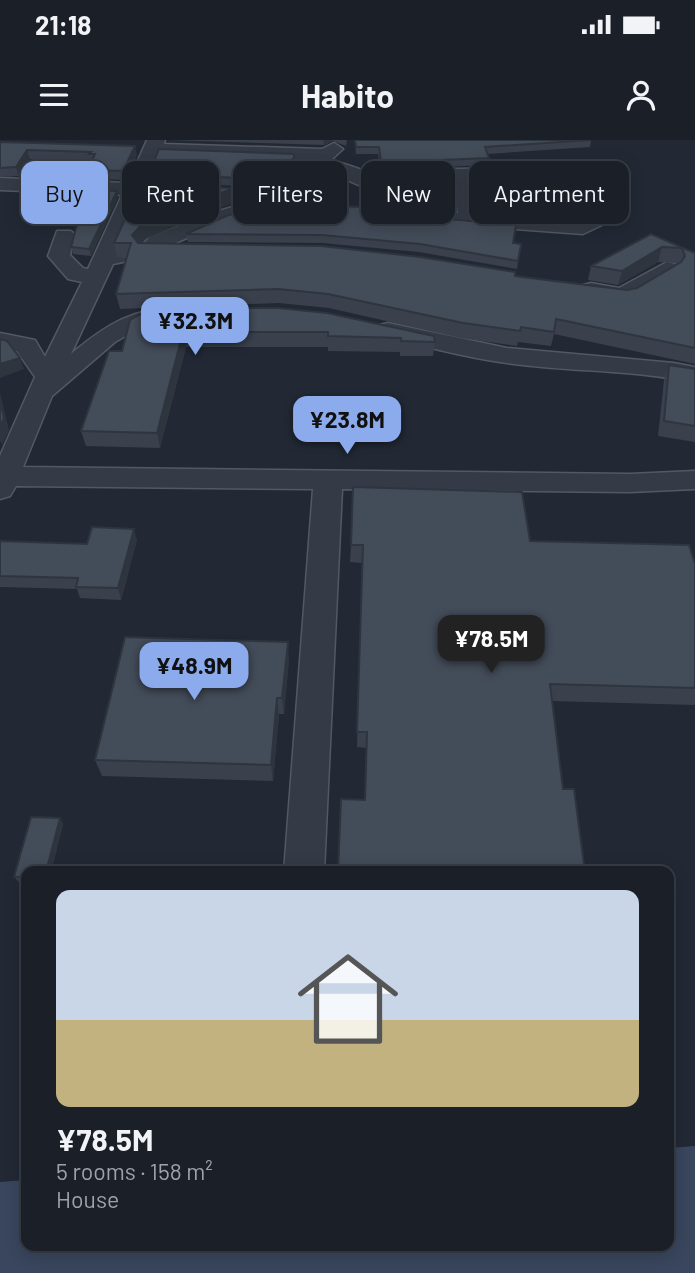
<!DOCTYPE html>
<meta charset="utf-8">
<style>
:root{--surface:#1a1f28;--page:#232730;--text:#f1f3f6;--muted:#9fa2a8;--line:#383d45;--accent:#8babec}
body{margin:0;font-family:Barlow,sans-serif;background:var(--page);color:var(--text);height:100vh;display:flex;flex-direction:column;font-size:26px;white-space:nowrap}
*{box-sizing:border-box;margin:0}
p{font-size:23px;color:var(--muted)}
.icon{flex:none;width:38px;height:38px;fill:none;stroke:currentColor;stroke-width:2;stroke-linecap:round;stroke-linejoin:round}
.map{position:relative;flex:1;overflow:hidden}
.panel{position:absolute;left:21px;top:726px;width:653px;height:385px;display:flex;flex-direction:column;background:var(--surface);border-radius:14px;box-shadow:0 4px 18px #0003,0 0 0 2px var(--line)}
.panel>*{flex:none}
.banner{position:absolute;left:21px;top:21px;width:654px;height:63px;display:flex;gap:14px}
.price{position:absolute;translate:-50% -60px;padding:0 16px;border-radius:14px;background:var(--accent);color:#111;font-size:23px;line-height:46px;filter:drop-shadow(0 2px 4px #0008)}
.price::after{content:'';position:absolute;left:50%;top:42px;width:21px;height:16px;margin-left:-10px;background:inherit;clip-path:polygon(0 0,100% 0,50% 100%)}
.price.current{background:#222;color:#fff}
ul{padding:0;list-style:none}
li{display:grid;align-content:center;gap:14px;height:371px;padding:0 35px}
li span{display:grid;place-items:center;height:217px;border-radius:14px;color:#555}
li>.icon{margin-inline-start:auto}
span .icon{width:126px;height:126px;fill:#fffc;stroke-width:1}
li b{font-size:30px}
.tag{padding:0 24px;border-radius:14px;background:var(--surface);box-shadow:0 4px 18px #0003,0 0 0 2px var(--line);font-size:24px;line-height:63px}
.tag.current{background:var(--accent);color:#111}
.status{display:flex;justify-content:space-between;align-items:center;height:49px;padding:0 35px;background:var(--surface);direction:ltr}
.status svg{height:19px;fill:currentColor}
header{display:flex;justify-content:space-between;align-items:center;height:91px;padding:0 35px;background:var(--surface);font-size:32px;font-weight:700}
.map>svg:first-child{display:block}
</style>
<div class="status"><b>21:18</b><svg viewBox="0 0 49 12"><path d="M0 12V9h3v3zM5 12V6h3v6zM10 12V3h3v9zM15 12V0h3v12zM26 1h20v11H26zM47 4h2v5h-2z"/></svg></div>
<header><svg class="icon" aria-label="menu" viewBox="0 0 24 24"><path d="M4 6h16M4 12h16M4 18h16"/></svg>Habito<svg class="icon" aria-label="person" viewBox="0 0 24 24"><circle cx="12" cy="8" r="4"/><path d="M4 21q1-7 8-7t8 7"/></svg></header>
<div class="map">
<svg width="695" height="1133" viewBox="0 0 695 1133">
<rect width="100%" height="100%" fill="#222935"/>
<path fill="#39465d" d="M695,1006V1133H0V1042L26,1040V1106H668L669,1008Z"/>
<g fill="none" stroke-linecap="round" stroke-linejoin="round">
<g stroke="#535963" stroke-width="3">
<g id="minor">
<path d="M147,0H165L164,4L322,9L334,3L343,9L331,20C344,24 378,33 385,44C388,50 386,61 385,68L458,73L452,33L455,29L577,27L587,33L605,81L602,85L583,94L375,79L368,77L365,73L366,48L319,28L260,71L226,81L166,107L157,115L113,124L71,214C103,187 140,161 184,172L188,177L184,182L141,187L115,202L52,256L23,327L630,334L695,331V349L630,352L342,349L324,732H284L313,349L16,346L10,356L0,359V316L35,237L17,211L0,207V193L35,200L45,217L82,142L68,139L48,116L57,91H71L75,95L70,115L83,128L88,129L122,55L0,50V38L128,43ZM159,15L306,20L246,63L212,73L150,97L142,105L119,110L142,55L164,54L167,50L164,46L147,44ZM473,39H569L584,79L579,81L478,74Z"/>
<path d="M667,122L675,124L678,129L675,134L631,160C616,164 598,159 583,155L580,150L583,145L591,143L619,148Z"/>
<path d="M388,183L507,208L674,223L695,227V243C638,230 580,232 523,225C474,220 427,207 380,195L376,190L380,185Z"/>
</g>
</g>
<use href="#minor" fill="#353b46" fill-rule="evenodd"/>
</g>
<g fill="#3a414d">
<path d="M167,0H347L346,6L333,1L324,5Z"/>
<path d="M355,0H591L590,7L487,14L489,18L488,25L443,27L450,62V70L388,66V46L381,37L378,14H356Z"/>
<path d="M0,2L137,15L125,40L89,39L87,30L91,21L30,19L19,36L0,37Z"/>
<path d="M294,14V26L263,47L151,42L149,34Z"/>
<path d="M234,48L235,62L145,99L141,103L515,136L627,150L637,148L678,124L677,123L658,122L618,145L588,140L591,126L651,94L695,113V224L554,194L551,206L518,202L517,206L461,198L329,168L279,163L120,169L116,154L127,118L117,117L114,103Z"/>
<path d="M118,57L91,116L73,114L71,107Z"/>
<path d="M336,66L521,104L517,129L419,112L322,103L188,102L186,94Z"/>
<path d="M226,168L435,202L433,216H400V212L328,211V207H186L160,308L86,306L81,291L122,211Z"/>
<path d="M669,225L695,229V302L658,296L664,240Z"/>
<path d="M137,400L121,460L80,458L77,449L0,447V401L87,404Z"/>
<path d="M530,401L695,424V565L552,561L365,660L367,608L357,607L362,423L350,422L351,405Z"/>
<path d="M289,519L284,574H279L273,641L102,636L95,620Z"/>
<path d="M60,678L63,684L51,732H26V742H19L14,737Z"/>
</g>
<g fill="#2f353e">
<path d="M323,0H333V1L324,5Z"/>
<path d="M135,6L137,15L125,40L123,31Z"/>
<path d="M27,10L30,19L19,36L16,27Z"/>
<path d="M294,14V26L263,47V39Z"/>
<path d="M234,48L235,62L145,99L135,110L132,95L142,84Z"/>
<path d="M117,51L118,57L91,116L89,109Z"/>
<path d="M662,107L658,122L618,145L622,131Z"/>
<path d="M183,192L186,207L160,308L157,293Z"/>
<path d="M20,218L24,229L0,238V224Z"/>
<path d="M0,253L9,290L2,305L0,301Z"/>
<path d="M134,389L137,400L121,460L118,448Z"/>
<path d="M288,502L289,519L284,574L282,558Z"/>
<path d="M277,558L279,574L273,641L271,625Z"/>
<path d="M60,678L63,684L51,732H46Z"/>
</g>
<g fill="#434c59" stroke="#2f353e" stroke-width="2">
<path d="M355,0H591L485,7L489,18L441,20L450,62L388,58L389,39L382,30L379,7H356Z"/>
<path d="M0,2L135,6L123,31L87,30L95,14H89L91,12L27,10L16,27L0,28Z"/>
<path d="M159,9L294,14V18L263,39L149,34Z"/>
<path d="M141,45L234,48L142,84L132,95L138,103L321,106L420,117L515,132V136L627,150L637,148L681,122L685,116L682,108L662,107L622,131L591,126L651,94L695,113V208L556,179L554,192L521,187L520,191L463,183L328,154L278,149L116,154L131,103H114Z"/>
<path d="M288,46L336,66L363,67L368,72L516,85L513,103L521,104L518,121L420,104L322,95L186,94L226,76L260,66Z"/>
<path d="M94,50L117,51L89,109L71,107L76,88Z"/>
<path d="M226,168H278L327,173L434,196L435,202L401,201V198L328,196V192H183L157,293L81,291L109,211H122L130,180L139,175Z"/>
<path d="M0,199L7,201L20,218L0,224Z"/>
<path d="M669,225L695,229V286L664,281Z"/>
<path d="M0,261L4,278L0,287Z"/>
<path d="M353,347L522,352L530,401L689,405L695,424V548L550,544L563,649H574L585,732H338L341,659L365,660L367,592H357L363,405H351Z"/>
<path d="M92,387L134,389L118,448L76,447L78,438L0,436V401L87,404Z"/>
<path d="M125,497L288,502L282,558H277L271,625L95,620Z"/>
<path d="M31,677L60,678L46,732H26V737H14Z"/>
</g>
</svg>
<b class="price" style="left:195px;top:217px">¥32.3M</b>
<b class="price" style="left:347px;top:316px">¥23.8M</b>
<b class="price current" style="left:491px;top:535px">¥78.5M</b>
<b class="price" style="left:194px;top:562px">¥48.9M</b>
<div class="banner">
<a class="tag current">Buy</a>
<a class="tag">Rent</a>
<a class="tag">Filters</a>
<a class="tag">New</a>
<a class="tag">Apartment</a>
</div>
<section class="panel">
<ul>
<li><span style="background:linear-gradient(#c9d6e8 60%,#c2b280 0)"><svg class="icon" aria-label="home" viewBox="0 0 24 24"><path d="M3 11l9-7 9 7M6 9v11h12V9"/></svg></span><div><b>¥78.5M</b><p>5 rooms · 158 m²</p><p>House</p></div></li>
</ul>
</section>
</div>
